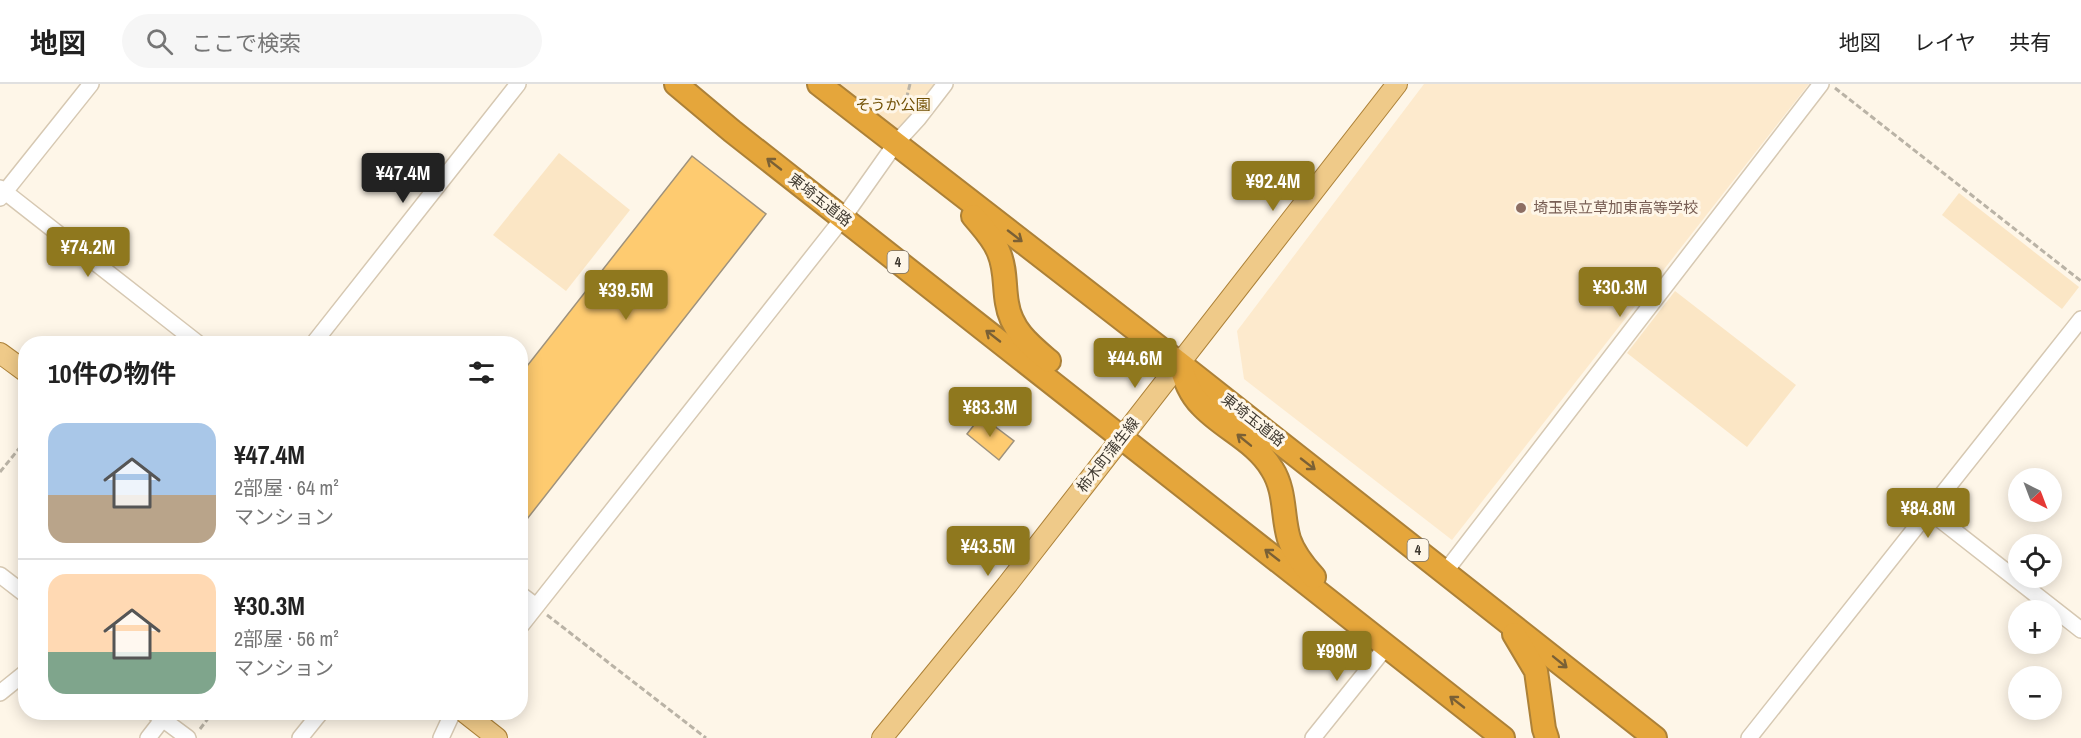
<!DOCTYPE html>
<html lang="ja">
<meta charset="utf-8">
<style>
:root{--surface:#fff;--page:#f6f6f6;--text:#222;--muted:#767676;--line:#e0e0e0;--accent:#8f781e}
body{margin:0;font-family:"Archivo Narrow","Noto Sans JP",sans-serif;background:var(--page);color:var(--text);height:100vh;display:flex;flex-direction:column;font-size:22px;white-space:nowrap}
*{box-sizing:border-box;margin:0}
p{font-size:20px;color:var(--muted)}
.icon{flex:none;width:33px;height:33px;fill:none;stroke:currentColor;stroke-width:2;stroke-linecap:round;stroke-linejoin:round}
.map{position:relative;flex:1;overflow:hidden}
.details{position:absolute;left:18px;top:252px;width:510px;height:384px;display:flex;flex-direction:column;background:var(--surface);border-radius:24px;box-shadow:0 3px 15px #0003}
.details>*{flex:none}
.needle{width:39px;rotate:138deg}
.buttons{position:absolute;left:2008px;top:384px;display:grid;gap:12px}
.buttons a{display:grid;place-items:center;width:54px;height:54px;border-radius:50%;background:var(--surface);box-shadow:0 3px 15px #0003;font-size:30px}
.price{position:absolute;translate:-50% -51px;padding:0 14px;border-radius:6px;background:var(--accent);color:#fff;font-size:20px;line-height:39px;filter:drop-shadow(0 2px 3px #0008)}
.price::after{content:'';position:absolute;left:50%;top:36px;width:18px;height:14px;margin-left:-9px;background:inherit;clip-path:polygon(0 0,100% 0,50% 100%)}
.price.selected{background:#222;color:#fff}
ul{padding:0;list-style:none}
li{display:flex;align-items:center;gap:18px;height:150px;padding:0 30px}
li+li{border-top:2px solid var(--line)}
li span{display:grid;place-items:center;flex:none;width:168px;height:120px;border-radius:18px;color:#555}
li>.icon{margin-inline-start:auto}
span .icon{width:72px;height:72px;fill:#fffc;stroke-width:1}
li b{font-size:26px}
h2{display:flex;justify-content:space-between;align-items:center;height:72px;padding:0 30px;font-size:26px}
header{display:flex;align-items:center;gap:36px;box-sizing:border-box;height:84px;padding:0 30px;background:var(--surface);border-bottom:2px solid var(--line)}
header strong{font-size:28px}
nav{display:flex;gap:33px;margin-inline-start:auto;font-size:21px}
.search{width:420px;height:54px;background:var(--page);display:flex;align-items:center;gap:15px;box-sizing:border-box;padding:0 21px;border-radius:33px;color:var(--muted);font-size:22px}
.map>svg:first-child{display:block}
</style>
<header>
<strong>地図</strong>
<div class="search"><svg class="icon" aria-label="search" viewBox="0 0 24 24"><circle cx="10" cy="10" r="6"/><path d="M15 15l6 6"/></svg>ここで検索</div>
<nav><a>地図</a><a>レイヤ</a><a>共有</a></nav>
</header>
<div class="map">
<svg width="2081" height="654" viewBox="0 0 2081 654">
<rect width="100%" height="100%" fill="#fef6e8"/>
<path fill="#fdeacd" d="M1424,0H1809L1452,456L1244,295L1237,247Z"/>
<g fill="#fbe6c5">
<path d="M832,0H935L896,50Z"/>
<path d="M559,69L630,126L566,207L493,151Z"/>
<path d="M1959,109L2079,203L2062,225L1942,131Z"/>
<path d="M1675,207L1796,301L1747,363L1627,269Z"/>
</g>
<g fill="#fecb70" stroke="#9f927c" stroke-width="1.5">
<path d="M692,72L766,130L520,444V291Z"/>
<path d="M981,332L1014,357L999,376L967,350Z"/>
</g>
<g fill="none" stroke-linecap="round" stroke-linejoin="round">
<g stroke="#d6c8b2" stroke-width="18">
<g id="minor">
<path d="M0,104L199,260"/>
<path d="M0,114L91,0"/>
<path d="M313,260L518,0"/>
<path d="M1929,427L2081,546"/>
<path d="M1445,488L1821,0"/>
<path d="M0,491L26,511"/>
<path d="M520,510L536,522"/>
<path d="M520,543L843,134L896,59L918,35L945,0"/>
<path d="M0,609L26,588"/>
<path d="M153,628L188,654"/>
<path d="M148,654L162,636"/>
<path d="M300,654L321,628"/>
<path d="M441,654L453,628"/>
<path d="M1313,654L1386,563"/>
<path d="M1749,654L2081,235"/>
</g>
</g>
<g stroke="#ac8138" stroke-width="22">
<g id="major">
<path d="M0,269L26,288"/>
<path d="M464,628L497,654"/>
<path d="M882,654L1007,501L1397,0"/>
</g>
</g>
<g stroke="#ac8138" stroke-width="26">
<g id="highway">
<path d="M676,0L732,47L1503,654"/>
<path d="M819,0L1179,279L1655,654"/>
<path d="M973,132C983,144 994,155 999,169C1006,185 1004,203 1007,219C1011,246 1030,261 1049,277"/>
<path d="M1180,281C1185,296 1190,310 1201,321C1222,344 1256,357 1272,385C1286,407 1282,432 1289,455C1294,470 1304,482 1314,493"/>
<path d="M1514,550L1536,587L1544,645L1547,654"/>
</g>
</g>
<g stroke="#bab3a6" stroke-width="3" stroke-dasharray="6 3" stroke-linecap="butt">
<path d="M910,0L907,12L911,19"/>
<path d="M1835,4L2081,197"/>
<path d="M0,388L26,356"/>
<path d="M547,531L706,654"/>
<path d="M200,645L213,628"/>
</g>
<use href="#minor" stroke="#fff" stroke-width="15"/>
<use href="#major" stroke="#efca89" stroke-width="20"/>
<use href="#highway" stroke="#e5a63b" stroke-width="22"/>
</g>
<defs><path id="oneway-shaft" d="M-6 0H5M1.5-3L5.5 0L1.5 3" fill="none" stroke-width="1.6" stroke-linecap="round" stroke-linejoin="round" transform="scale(1.5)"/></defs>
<g stroke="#7a6035">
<use href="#oneway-shaft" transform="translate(774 80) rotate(-142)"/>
<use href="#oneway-shaft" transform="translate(1015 152) rotate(38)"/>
<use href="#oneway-shaft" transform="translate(993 252) rotate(-142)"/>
<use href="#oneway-shaft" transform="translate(1244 356) rotate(-141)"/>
<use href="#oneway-shaft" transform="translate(1308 380) rotate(38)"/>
<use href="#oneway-shaft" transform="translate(1272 471) rotate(-142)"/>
<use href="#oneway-shaft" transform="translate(1560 578) rotate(39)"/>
<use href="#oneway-shaft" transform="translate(1457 618) rotate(-142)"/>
</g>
<circle fill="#8d6e63" stroke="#fef6e8" stroke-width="2" cx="1521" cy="124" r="6"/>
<g text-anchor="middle" stroke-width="6" stroke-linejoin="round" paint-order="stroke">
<g fill="#fef6e8" stroke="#7a7369" stroke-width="1.5">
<rect x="887.5" y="167" width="21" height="22" rx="4.5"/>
<rect x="1407.5" y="455" width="21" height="22" rx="4.5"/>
</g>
<g font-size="14" font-weight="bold" fill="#413b32">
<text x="898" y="183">4</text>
<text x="1418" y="471">4</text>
</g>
<g font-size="15" fill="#704f03" stroke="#fef6e8">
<text x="893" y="26">そうか公園</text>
</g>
<g font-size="15" fill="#413b32" stroke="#fef6e8">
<text transform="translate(820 116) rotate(38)" y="5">東埼玉道路</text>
<text transform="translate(1253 336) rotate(38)" y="5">東埼玉道路</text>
<text transform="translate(1108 371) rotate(-52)" y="5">柿木町蒲生線</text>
</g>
<g font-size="15" fill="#785e54" stroke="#fef6e8" text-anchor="start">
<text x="1533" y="129">埼玉県立草加東高等学校</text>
</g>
</g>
</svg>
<div class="buttons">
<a><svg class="needle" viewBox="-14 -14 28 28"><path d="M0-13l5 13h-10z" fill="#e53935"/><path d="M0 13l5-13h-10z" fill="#767676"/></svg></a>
<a><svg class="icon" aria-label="locate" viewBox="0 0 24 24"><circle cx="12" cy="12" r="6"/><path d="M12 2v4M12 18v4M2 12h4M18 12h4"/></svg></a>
<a>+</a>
<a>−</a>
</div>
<b class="price selected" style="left:403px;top:120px">¥47.4M</b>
<b class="price" style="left:1273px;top:128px">¥92.4M</b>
<b class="price" style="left:88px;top:194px">¥74.2M</b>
<b class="price" style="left:1620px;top:234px">¥30.3M</b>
<b class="price" style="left:626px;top:237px">¥39.5M</b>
<b class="price" style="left:1135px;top:305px">¥44.6M</b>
<b class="price" style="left:990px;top:354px">¥83.3M</b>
<b class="price" style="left:1928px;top:455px">¥84.8M</b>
<b class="price" style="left:988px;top:493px">¥43.5M</b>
<b class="price" style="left:1337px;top:598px">¥99M</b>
<section class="details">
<h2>10件の物件<svg class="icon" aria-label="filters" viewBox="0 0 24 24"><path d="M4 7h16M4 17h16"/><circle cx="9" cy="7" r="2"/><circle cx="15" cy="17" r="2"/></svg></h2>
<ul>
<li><span style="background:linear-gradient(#a9c7e8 60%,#b9a48a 0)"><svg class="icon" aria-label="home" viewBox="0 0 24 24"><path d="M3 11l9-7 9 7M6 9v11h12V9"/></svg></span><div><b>¥47.4M</b><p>2部屋 · 64 m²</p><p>マンション</p></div></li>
<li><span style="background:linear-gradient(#ffd9b3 65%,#7fa58c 0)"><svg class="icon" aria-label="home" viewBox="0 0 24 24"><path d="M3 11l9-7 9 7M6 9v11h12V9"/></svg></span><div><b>¥30.3M</b><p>2部屋 · 56 m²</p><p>マンション</p></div></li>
</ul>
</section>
</div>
